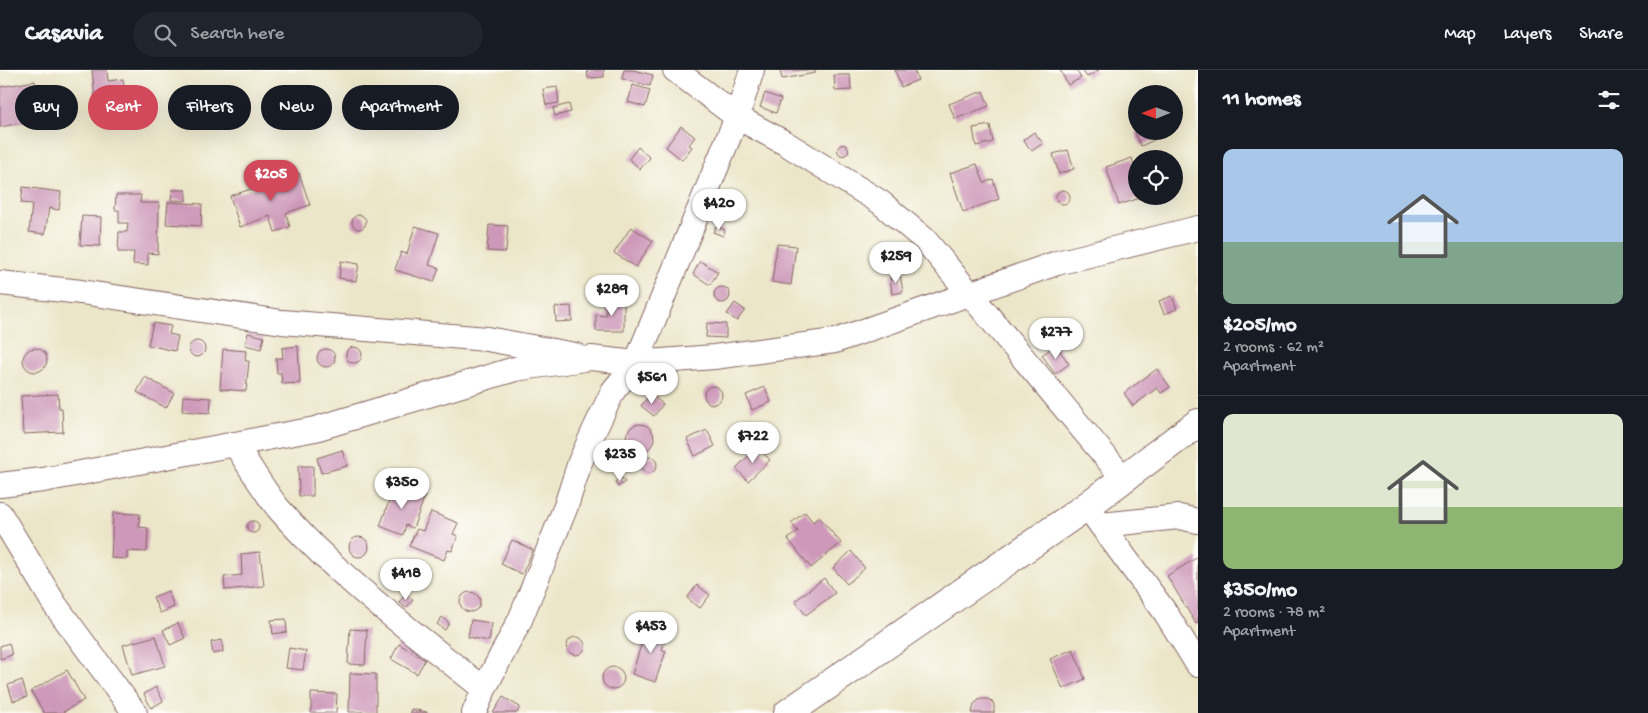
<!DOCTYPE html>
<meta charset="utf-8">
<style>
:root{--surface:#171b24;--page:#20242c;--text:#f1f3f6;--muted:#9ea1a6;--line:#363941;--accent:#d1495b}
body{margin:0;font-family:"Gochi Hand",sans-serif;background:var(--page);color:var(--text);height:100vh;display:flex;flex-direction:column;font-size:19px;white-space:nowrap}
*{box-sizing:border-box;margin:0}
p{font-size:16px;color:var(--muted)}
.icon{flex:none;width:28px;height:28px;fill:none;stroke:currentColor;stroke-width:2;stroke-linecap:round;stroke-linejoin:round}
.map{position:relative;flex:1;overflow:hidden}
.sheet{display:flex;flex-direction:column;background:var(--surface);width:450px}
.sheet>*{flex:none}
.guide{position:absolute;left:15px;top:15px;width:475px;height:45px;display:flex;gap:10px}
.needle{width:32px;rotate:269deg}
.fabs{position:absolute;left:1128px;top:15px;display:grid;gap:10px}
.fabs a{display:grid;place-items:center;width:55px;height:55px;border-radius:50%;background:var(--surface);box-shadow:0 5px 20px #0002;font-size:25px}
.price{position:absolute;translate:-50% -42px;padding:0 11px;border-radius:18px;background:#fff;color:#222;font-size:16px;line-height:32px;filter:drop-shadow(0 1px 2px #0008)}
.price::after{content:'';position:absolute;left:50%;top:30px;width:15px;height:11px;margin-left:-8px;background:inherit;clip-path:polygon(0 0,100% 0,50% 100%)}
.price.active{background:var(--accent);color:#fff}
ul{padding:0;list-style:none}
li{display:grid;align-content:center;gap:10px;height:265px;padding:0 25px}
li+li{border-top:1px solid var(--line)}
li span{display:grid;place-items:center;height:155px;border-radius:10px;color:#555}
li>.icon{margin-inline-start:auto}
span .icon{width:90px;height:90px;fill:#fffc;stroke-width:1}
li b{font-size:21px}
h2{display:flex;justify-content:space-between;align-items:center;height:60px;padding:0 25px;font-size:21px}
.pill{padding:0 18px;border-radius:22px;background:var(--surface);box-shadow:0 5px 20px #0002;font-size:18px;line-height:45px}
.pill.active{background:var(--accent);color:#fff}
header{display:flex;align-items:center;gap:30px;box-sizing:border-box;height:70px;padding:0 25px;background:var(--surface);border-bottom:1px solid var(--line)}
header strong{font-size:24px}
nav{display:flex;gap:28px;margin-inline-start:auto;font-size:18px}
.search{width:350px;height:45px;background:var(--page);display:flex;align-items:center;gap:12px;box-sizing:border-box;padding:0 18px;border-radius:28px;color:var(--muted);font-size:19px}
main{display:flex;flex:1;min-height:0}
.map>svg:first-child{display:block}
</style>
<header>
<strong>Casavia</strong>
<div class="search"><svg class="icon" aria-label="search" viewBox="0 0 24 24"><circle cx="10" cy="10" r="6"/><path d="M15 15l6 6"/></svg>Search here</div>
<nav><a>Map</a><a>Layers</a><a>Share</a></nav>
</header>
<main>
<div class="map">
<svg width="1198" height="643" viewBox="0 0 1198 643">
<rect width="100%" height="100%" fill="#fdfcf7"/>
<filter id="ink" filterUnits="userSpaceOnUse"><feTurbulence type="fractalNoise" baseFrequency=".02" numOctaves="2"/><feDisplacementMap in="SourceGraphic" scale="10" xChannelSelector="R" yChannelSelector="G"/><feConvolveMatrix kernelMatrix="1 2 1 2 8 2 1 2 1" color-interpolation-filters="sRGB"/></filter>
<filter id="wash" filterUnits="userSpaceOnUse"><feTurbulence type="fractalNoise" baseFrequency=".0096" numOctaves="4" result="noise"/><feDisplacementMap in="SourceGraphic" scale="20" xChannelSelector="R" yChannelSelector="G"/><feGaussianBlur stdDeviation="1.12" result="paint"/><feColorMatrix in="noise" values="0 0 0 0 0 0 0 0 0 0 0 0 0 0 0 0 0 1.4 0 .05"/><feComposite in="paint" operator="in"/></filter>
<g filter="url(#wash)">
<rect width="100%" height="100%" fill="#ece6c9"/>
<g id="blocks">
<g fill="#cd98b9">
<path d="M92,0H107L108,11L123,9L125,25L95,28Z"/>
<path d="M587,0H604V7L588,8Z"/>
<path d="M624,0H633L653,5L650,16L622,9Z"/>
<path d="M780,0H815V3L782,9Z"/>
<path d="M895,0H914L918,10L901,17Z"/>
<path d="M1060,0H1076L1081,8L1068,15Z"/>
<path d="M1082,0H1099L1087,7Z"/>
<path d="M834,5H850L851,20L835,21Z"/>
<path d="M35,11L42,49L0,57V17Z"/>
<path d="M633,15L650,20L645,37L628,32Z"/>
<path d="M557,17L559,33L546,35L543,19Z"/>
<path d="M983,21L989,36L955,49L949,34Z"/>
<path d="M765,23L781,29L776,43L760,37Z"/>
<path d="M569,34L571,42L555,46L553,38Z"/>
<path d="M990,55L993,72L976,76L973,58Z"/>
<path d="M681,56L695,67L689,75L692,77L682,90L666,77Z"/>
<path d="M1139,61H1153L1156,69L1141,76L1135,63Z"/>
<path d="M1034,62L1043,73L1032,81L1023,70Z"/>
<circle cx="843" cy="80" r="5.5"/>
<path d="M638,77L650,88L640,99L629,89Z"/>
<path d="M1068,80L1074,99L1059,104L1053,84Z"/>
<path d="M1132,88L1136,102V126L1143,127L1119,135L1106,97Z"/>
<path d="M977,94L984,113L993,109L999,129L963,142L950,103Z"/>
<path d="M299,103L310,135L286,143L290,157L275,162L270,146L240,157L230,126Z"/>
<path d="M23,117L61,122L59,140L49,138L45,164L29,162L32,134L21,133Z"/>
<path d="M172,120H186V131L171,130Z"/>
<circle cx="1063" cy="127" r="7"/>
<path d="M116,125H141L140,133H159L158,184L148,183V195L133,194L134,182H118L119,162H127L128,153H119V140H115Z"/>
<path d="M168,132L202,134L201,156L166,154Z"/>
<circle cx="359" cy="152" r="7"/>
<path d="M82,146L101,147L100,176L80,175Z"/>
<path d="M489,155L508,156L506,182L487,181Z"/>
<path d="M415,156L439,163L429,195L439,198L434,212L395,200L401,182L407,184Z"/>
<path d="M716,156L725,160L723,166L713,162Z"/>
<path d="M631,157L653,171L636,197L614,183Z"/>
<path d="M777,174L796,176L791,215L772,212Z"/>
<path d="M341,191L359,194L356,211L339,208Z"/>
<path d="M700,191L718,202L710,215L693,204Z"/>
<path d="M900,204L903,222L892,224L890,205Z"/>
<circle cx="722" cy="225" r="8"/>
<path d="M1172,226L1177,239L1164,244L1159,231Z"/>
<path d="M606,230H624V261H596V245L606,246Z"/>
<path d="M735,233L745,240L737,251L727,244Z"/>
<path d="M571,236L572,251L556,252L555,237Z"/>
<path d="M153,253L171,256L169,264L178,266L175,281L148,275Z"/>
<path d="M707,253L726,254V268L706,267Z"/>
<path d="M248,263L264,267L261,279L245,275Z"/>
<circle cx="197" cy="279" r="8"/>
<path d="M1056,275L1069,294L1055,304L1042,285Z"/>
<path d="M298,276L300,313L282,314L281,303H277L276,288H283L282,278Z"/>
<circle cx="354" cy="285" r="8"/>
<circle cx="35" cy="290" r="12"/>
<path d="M223,279L246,281L245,291H249L246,321L220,319Z"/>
<circle cx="326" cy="288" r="9"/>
<path d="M1157,299L1170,317L1161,323L1157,318L1133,336L1124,323Z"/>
<path d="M145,307L174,323L166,338L137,322Z"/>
<circle cx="713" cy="325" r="9"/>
<path d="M765,317L771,332L752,340L746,325Z"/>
<path d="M58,324L59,338H62L63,362L23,364L21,326Z"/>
<path d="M650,324L663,334L654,346L641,336Z"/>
<path d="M183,326L211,328L210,343L182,341Z"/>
<circle cx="640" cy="368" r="14"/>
<path d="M707,360L715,376L695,386L687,369Z"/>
<path d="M758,377L770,390L748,411L736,398Z"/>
<path d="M342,380L347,396L321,403L317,388Z"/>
<circle cx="649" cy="395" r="8"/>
<path d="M298,396H313V426H299Z"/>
<path d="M621,407L625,412L618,417L615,412Z"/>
<path d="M395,415L425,426L413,458L406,455L403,465L380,456Z"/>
<path d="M431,442L458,453L453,464L458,466L452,481L448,480L444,490L409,476L417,459L423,461Z"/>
<path d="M805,442L813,452L819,447L841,473L811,498L788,469L798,461L791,453Z"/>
<path d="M113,443L140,444L139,457L148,458L147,482L127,481V489L111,488Z"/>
<circle cx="253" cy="457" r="6"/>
<circle cx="359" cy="477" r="10"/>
<path d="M512,470L533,480L522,504L501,494Z"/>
<path d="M851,481L865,498L847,514L833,498Z"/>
<path d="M260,482L264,516L225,520L224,507L242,505L241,484Z"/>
<path d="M1198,487V553L1196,554L1167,506Z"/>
<path d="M824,508L835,523L806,545L795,531Z"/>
<path d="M697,515L710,525L700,538L687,528Z"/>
<path d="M168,521L174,537L160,543L153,527Z"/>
<circle cx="470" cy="532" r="10"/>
<path d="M406,524L413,530L406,538L399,532Z"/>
<path d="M442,547L449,553L445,560L437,554Z"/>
<path d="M286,549L287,562L273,564L271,550Z"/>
<path d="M471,550L492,553L489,571L468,567Z"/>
<path d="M178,553L185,568L170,575L163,560Z"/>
<path d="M652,554L668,560L662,580L666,581L655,612L632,604L643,569L647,570Z"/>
<path d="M350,559L367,560L365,595L348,594Z"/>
<path d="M156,566L165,596L132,605L123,575Z"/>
<circle cx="576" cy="576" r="9"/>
<path d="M222,570L223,582L213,584L211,572Z"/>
<path d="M9,573L12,585L0,589V576Z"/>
<path d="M399,574L425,590L417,604L391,589Z"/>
<path d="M289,578L306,581L303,600L286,598Z"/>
<path d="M1073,579L1085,609L1063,619L1050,589Z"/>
<circle cx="613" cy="608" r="11"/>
<path d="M67,600L84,630L63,642V643H44L31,621Z"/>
<path d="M350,603L376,604V642H349Z"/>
<path d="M22,610L27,627L13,631L8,615Z"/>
<path d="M156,617L163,631L151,638L144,624Z"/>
<path d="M311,623L337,624L336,643H311Z"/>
<path d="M503,627L520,637L517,643H493Z"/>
<path d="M980,629H988L991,631L994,634V643H972L974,634Z"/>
<path d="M411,639L427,642V643H410Z"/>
</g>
</g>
</g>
<g filter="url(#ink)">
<use href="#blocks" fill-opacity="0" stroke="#836562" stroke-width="1"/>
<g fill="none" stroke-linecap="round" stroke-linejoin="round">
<g stroke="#836562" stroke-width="26">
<g id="minor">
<path d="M675,0L737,47L785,73L880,132L925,170L1124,409"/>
<path d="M0,213L81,222L282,252L487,269L575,285"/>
<path d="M235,374C249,395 262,418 278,438C337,507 413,562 484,619"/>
<path d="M0,415L43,410L315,359L515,299L591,288L636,293L714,287L835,271L1057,193L1198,158"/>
<path d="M1087,436L1165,542L1198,595"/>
<path d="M0,444L55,535L135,643"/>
<path d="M1101,455L1179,447L1198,451"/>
<path d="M474,643L484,619L520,550L566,436L580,392L594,361L613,321L636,293L737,47L752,0"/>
</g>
</g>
<g stroke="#836562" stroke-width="30">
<path id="tertiary" d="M788,643L1087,436L1198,353"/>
</g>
<use href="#minor" stroke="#fff" stroke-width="24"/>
<use href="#tertiary" stroke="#fff" stroke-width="28"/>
</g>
</g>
</svg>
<div class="fabs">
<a><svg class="needle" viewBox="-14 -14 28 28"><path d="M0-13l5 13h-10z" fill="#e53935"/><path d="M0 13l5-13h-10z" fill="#9ea1a6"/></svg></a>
<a><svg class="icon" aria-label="locate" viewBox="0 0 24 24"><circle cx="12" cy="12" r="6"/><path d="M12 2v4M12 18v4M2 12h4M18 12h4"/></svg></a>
</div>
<b class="price active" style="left:271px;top:132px">$205</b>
<b class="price" style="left:719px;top:161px">$420</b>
<b class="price" style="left:896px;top:214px">$259</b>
<b class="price" style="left:612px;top:247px">$289</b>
<b class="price" style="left:1056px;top:290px">$277</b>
<b class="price" style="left:652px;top:335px">$561</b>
<b class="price" style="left:753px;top:394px">$722</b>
<b class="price" style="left:620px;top:412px">$235</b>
<b class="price" style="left:402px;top:440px">$350</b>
<b class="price" style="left:406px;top:531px">$418</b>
<b class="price" style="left:651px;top:584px">$453</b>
<div class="guide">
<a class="pill">Buy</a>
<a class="pill active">Rent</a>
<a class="pill">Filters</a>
<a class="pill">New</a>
<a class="pill">Apartment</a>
</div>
</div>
<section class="sheet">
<h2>11 homes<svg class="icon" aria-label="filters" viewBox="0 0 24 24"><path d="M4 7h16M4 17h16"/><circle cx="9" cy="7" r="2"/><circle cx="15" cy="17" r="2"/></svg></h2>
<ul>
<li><span style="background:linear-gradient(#a9c7e8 60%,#7fa58c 0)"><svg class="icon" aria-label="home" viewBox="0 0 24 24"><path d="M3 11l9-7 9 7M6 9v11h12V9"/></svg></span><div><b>$205/mo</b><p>2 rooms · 62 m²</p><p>Apartment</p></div></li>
<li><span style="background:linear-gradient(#dfe7d0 60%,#8fb573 0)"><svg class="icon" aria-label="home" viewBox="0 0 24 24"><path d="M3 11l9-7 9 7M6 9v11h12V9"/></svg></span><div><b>$350/mo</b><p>2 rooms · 78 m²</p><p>Apartment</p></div></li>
</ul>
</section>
</main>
